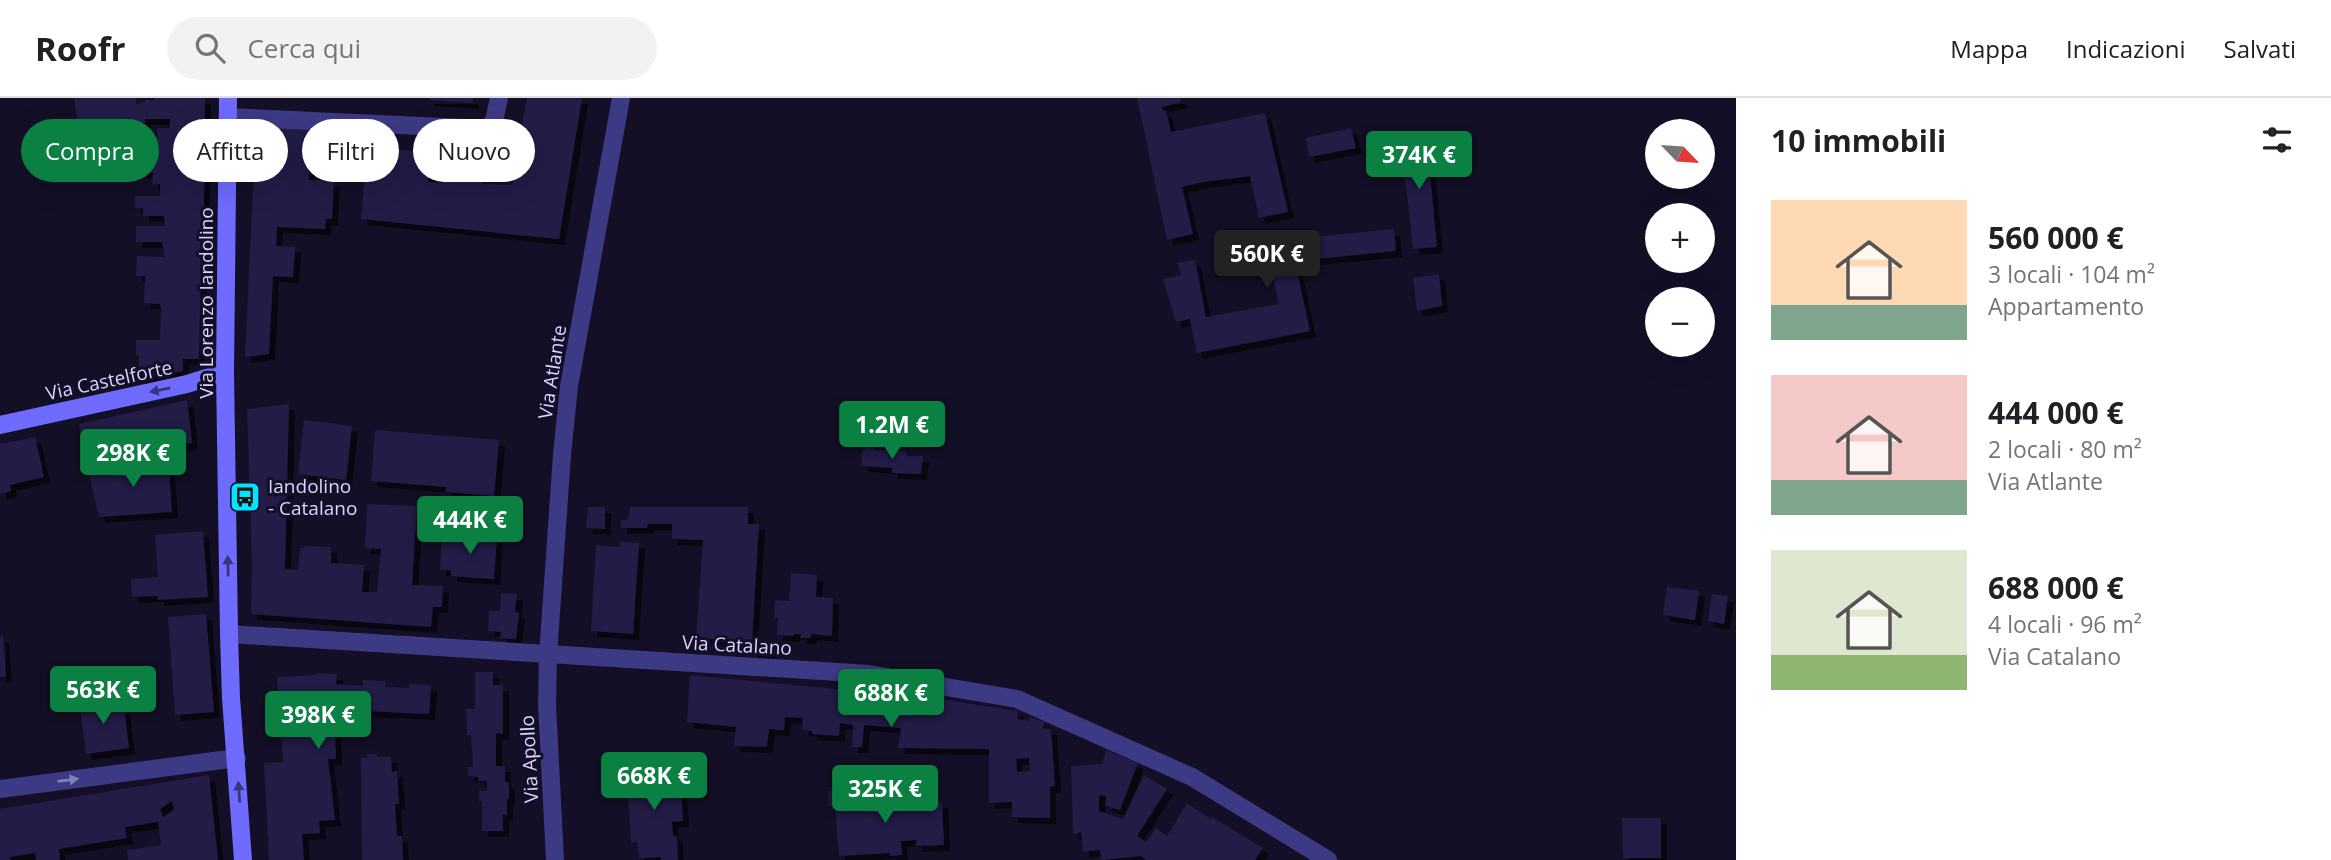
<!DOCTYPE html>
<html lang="it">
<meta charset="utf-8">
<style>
:root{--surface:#fff;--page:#f2f2f2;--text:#202124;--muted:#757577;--line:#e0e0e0;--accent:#0b8043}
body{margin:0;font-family:"Open Sans",sans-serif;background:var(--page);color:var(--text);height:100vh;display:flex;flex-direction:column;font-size:26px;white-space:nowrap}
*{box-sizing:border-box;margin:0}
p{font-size:23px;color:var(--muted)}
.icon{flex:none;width:38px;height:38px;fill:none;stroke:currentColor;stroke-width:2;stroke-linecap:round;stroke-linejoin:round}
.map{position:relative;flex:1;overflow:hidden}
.side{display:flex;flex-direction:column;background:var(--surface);width:595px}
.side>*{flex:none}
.top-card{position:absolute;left:21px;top:21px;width:665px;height:63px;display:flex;gap:14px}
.needle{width:46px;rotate:115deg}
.controls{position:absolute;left:1645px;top:21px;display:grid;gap:14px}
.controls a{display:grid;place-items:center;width:70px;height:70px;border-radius:50%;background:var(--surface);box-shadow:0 7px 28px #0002;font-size:35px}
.price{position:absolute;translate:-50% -60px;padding:0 16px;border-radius:7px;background:var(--accent);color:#fff;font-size:23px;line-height:46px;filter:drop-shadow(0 2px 4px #0008)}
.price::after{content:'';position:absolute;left:50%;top:42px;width:21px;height:16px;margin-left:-10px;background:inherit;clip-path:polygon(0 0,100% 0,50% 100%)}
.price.active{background:#222;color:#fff}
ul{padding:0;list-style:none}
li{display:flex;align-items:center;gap:21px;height:175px;padding:0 35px}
li span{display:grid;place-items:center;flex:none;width:196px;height:140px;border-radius:0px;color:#555}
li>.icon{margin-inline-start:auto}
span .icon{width:84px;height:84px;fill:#fffc;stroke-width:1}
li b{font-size:30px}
h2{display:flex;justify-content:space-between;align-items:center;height:84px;padding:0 35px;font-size:30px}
.tag{padding:0 24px;border-radius:32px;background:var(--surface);box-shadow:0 7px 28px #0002;font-size:24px;line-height:63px}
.tag.active{background:var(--accent);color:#fff}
header{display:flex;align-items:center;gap:42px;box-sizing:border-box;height:98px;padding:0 35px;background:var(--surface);border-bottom:2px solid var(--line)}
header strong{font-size:33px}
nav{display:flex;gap:38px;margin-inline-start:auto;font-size:24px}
.search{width:490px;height:63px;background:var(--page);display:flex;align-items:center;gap:18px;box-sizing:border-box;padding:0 24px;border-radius:38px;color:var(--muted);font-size:26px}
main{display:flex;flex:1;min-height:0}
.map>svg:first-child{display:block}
</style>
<header>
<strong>Roofr</strong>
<div class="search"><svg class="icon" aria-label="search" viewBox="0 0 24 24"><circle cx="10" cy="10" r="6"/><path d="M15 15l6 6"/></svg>Cerca qui</div>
<nav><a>Mappa</a><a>Indicazioni</a><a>Salvati</a></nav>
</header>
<main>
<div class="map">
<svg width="1736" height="762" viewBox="0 0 1736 762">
<defs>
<filter id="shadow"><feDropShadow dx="6" dy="6" stdDeviation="0" flood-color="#0009"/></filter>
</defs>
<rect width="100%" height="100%" fill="#130f26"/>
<g fill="#241b47" fill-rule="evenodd" filter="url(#shadow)">
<path d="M74,0H136V6L145,4V2H155V0H205L204,110H202L199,261H183V273L139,281V258L136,257V242H160L161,211L160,206L144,205L145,178H136L137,158L165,159L162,144H136V128H165L164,118H143V110H135V98H160V86H152L153,75H141L142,60H154V51H134L135,42H157V30H170V21H145V25H132V51L81,49Z"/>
<path d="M429,0H473V5L429,2Z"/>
<path d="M527,0H582L559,141L361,121L367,48L430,55L428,84L442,85L444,77L482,81V86L513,87L518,45Z"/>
<path d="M1137,0H1180L1181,4L1162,9L1163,13L1166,12L1171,34L1265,15L1288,114L1259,120L1250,78L1203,84L1182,89L1193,136L1167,142Z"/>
<path d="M256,27L345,32L344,57L310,55L309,82L334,83L332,121H326L325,131L277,129L276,148L295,149L293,179L273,178L269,256L245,259Z"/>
<path d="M1351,30L1356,50L1309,59L1306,40Z"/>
<path d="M1426,35L1437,149L1413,151L1401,41Z"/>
<path d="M1394,131L1396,153L1295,163L1310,233L1197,255L1190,221L1176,224L1163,181L1181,177L1177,165L1195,162L1206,219L1279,206L1263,138L1289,133L1290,141Z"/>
<path d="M1439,176L1442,208L1417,213L1413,180Z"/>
<path d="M187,302L192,345L167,350L166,344L87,362L79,326Z"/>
<path d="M289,306L285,471L298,472L300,450H304V448L331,449V465L364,467L362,494H377L381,451L365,450L367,406L417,408L412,487L443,488L442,509H433L431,529L251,516L252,465L247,311Z"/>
<path d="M304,322L352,328L346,382L298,376Z"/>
<path d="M375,332L499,342L494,398L446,394V389L371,383Z"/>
<path d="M35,339L44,379L10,387L11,393L0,396V346Z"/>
<path d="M874,347V352L906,353L907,358H923L921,376L892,375V370L862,368V353Z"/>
<path d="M168,358L172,414L99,419L89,376Z"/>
<path d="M588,409H605V431L586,430Z"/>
<path d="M630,409H748V426H759L752,544L696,540L703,442L672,441V426H648L647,430H621V422H628Z"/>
<path d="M203,433L208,499L158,502V498L132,499L131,481L158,479L155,437Z"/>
<path d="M453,436L497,439L494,481L451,478V472H440L442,441L453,442Z"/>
<path d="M620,444L639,445L633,536L591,533L596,447L620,449Z"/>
<path d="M791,475L817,477L816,499L833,500L832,538L811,536V540H800L801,536H794V538L777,537L778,520H774L775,502L789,503Z"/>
<path d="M1667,489L1699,493L1695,522L1663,517Z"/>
<path d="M501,495L517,496L515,514L519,515L516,541L500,540L501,534L488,533L489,513H500Z"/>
<path d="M1712,496L1728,498L1724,526L1708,523Z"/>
<path d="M206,516L214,614L175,617L168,519Z"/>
<path d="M0,538H3L6,578L0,579Z"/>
<path d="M752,544H769V555L752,554Z"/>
<path d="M475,574H493V587H503V636L496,635V668H505V684L509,685V701H507V717H503V733H482V703H479V693H487V683H478V679L468,678V669H473L471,637H467L466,611H475Z"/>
<path d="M315,575L337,576L336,586L363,588V582L386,583L385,589L409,590V586L431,587L429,616L341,612V633H335L336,661H328L335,722L319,723L320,735L302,736L304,762H269L264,665L283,664L277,579L315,577ZM319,611H335V628H320Z"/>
<path d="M690,577L940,601L1017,613L1018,621L1028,623L1030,619L1045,624L1043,630L1051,631L1055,688L1050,689V720L1012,719V704L989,705V651L898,650L901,630L864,627L862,649H852L853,627L840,625L839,638L812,636V633L802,632L803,620L785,619L784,632L769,631L767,649L734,648L736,629L687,624ZM1029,660L1030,673L1017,674L1016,661Z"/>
<path d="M106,599L108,612L124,610L129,650L86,656L79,602Z"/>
<path d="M1106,652L1138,665L1120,712L1106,708V698L1099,697V713L1123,721L1144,677L1167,691L1137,738L1146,744L1156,730L1167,738L1187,705L1211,721L1212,719L1263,750L1255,762H1146L1141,758L1101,762L1100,752L1083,754L1081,734L1073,736L1071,668L1102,666Z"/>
<path d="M367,656H377V659H391L392,674L397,673L399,706H395L397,738H402L403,762H362L361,660H367Z"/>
<path d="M638,665L639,672L649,671L650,678L680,675L683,723L672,724L673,738H677L678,762H661V759L639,760L637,744L631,745L626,666Z"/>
<path d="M209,677L218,762H128L127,752L161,747L158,724L125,729L127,740L59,751L60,762H36L35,755L10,759L11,762H0V711ZM172,703L174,712L163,719L160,711Z"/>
<path d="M841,692V700L874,698V710L897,708L896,697L911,696L912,706L942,704L944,747L916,748V742L901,743L902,757L890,758V755L839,758L835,708H829L828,693Z"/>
<path d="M1622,720H1661V760H1623Z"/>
</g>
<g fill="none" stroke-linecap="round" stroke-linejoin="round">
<g stroke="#3d3a85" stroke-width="18">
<path d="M228,19L486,31L494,23L499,0"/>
<path d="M229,536L869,576L1017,601L1192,679L1328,762"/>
<path d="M0,691L237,660"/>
<path d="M555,762L547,607L548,557L562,357L569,288L621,0"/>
</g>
<g stroke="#6f6bff" stroke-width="18">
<path d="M228,0L225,274L229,536L231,600L243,762"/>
<path d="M0,327L187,286L225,274"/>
</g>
</g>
<defs><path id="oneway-solid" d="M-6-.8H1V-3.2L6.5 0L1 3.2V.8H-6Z" transform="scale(1.75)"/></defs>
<g fill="#38347d">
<use href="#oneway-solid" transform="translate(160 292) rotate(168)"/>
<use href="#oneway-solid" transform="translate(228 468) rotate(-91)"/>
<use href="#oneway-solid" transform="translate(239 694) rotate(-94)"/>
</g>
<use fill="#837fbc" href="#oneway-solid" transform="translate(68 682) rotate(-7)"/>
<defs>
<g id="bus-square" transform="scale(1.575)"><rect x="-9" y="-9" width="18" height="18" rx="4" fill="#00e5ff" stroke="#130f26"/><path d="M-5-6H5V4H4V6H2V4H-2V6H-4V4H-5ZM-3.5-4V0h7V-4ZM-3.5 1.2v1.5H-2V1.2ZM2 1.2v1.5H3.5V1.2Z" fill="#111"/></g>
</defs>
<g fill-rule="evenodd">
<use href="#bus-square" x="245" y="399"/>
</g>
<g text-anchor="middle" stroke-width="6" stroke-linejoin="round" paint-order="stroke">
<g font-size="19" fill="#d9d4ff" stroke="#130f26">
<text transform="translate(206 205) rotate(-90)" y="7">Via Lorenzo Iandolino</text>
<text transform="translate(552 274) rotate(-81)" y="7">Via Atlante</text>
<text transform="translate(109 282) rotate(-12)" y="7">Via Castelforte</text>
<text transform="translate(737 547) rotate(3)" y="7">Via Catalano</text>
<text transform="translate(529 661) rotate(-93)" y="7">Via Apollo</text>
</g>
<g font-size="19" fill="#d9d4ff" stroke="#130f26" text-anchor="start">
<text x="268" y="395">Iandolino<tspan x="268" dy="22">- Catalano</tspan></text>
</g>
</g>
</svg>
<div class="controls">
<a><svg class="needle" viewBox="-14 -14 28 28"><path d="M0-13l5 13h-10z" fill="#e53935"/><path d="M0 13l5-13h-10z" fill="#757577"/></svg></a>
<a>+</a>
<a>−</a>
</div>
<b class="price" style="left:1419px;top:93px">374K €</b>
<b class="price active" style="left:1267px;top:192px">560K €</b>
<b class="price" style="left:892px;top:363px">1.2M €</b>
<b class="price" style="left:133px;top:391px">298K €</b>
<b class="price" style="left:470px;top:458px">444K €</b>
<b class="price" style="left:103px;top:628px">563K €</b>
<b class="price" style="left:891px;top:631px">688K €</b>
<b class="price" style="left:318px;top:653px">398K €</b>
<b class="price" style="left:654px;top:714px">668K €</b>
<b class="price" style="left:885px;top:727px">325K €</b>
<div class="top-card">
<a class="tag active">Compra</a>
<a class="tag">Affitta</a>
<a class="tag">Filtri</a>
<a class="tag">Nuovo</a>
</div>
</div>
<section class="side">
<h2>10 immobili<svg class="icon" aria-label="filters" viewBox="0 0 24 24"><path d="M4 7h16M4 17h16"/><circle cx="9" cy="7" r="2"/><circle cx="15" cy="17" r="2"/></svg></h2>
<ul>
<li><span style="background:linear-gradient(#ffd9b3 75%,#7fa58c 0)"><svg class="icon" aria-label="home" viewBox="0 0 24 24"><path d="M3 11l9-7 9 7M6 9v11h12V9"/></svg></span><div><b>560 000 €</b><p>3 locali · 104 m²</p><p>Appartamento</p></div></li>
<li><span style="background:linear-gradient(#f6c9c9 75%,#7fa58c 0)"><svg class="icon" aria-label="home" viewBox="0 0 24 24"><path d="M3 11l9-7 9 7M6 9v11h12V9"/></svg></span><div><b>444 000 €</b><p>2 locali · 80 m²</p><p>Via Atlante</p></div></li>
<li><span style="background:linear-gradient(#dfe7d0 75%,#8fb573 0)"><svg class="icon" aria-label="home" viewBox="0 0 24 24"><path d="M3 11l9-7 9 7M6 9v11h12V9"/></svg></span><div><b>688 000 €</b><p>4 locali · 96 m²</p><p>Via Catalano</p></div></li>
</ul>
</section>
</main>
